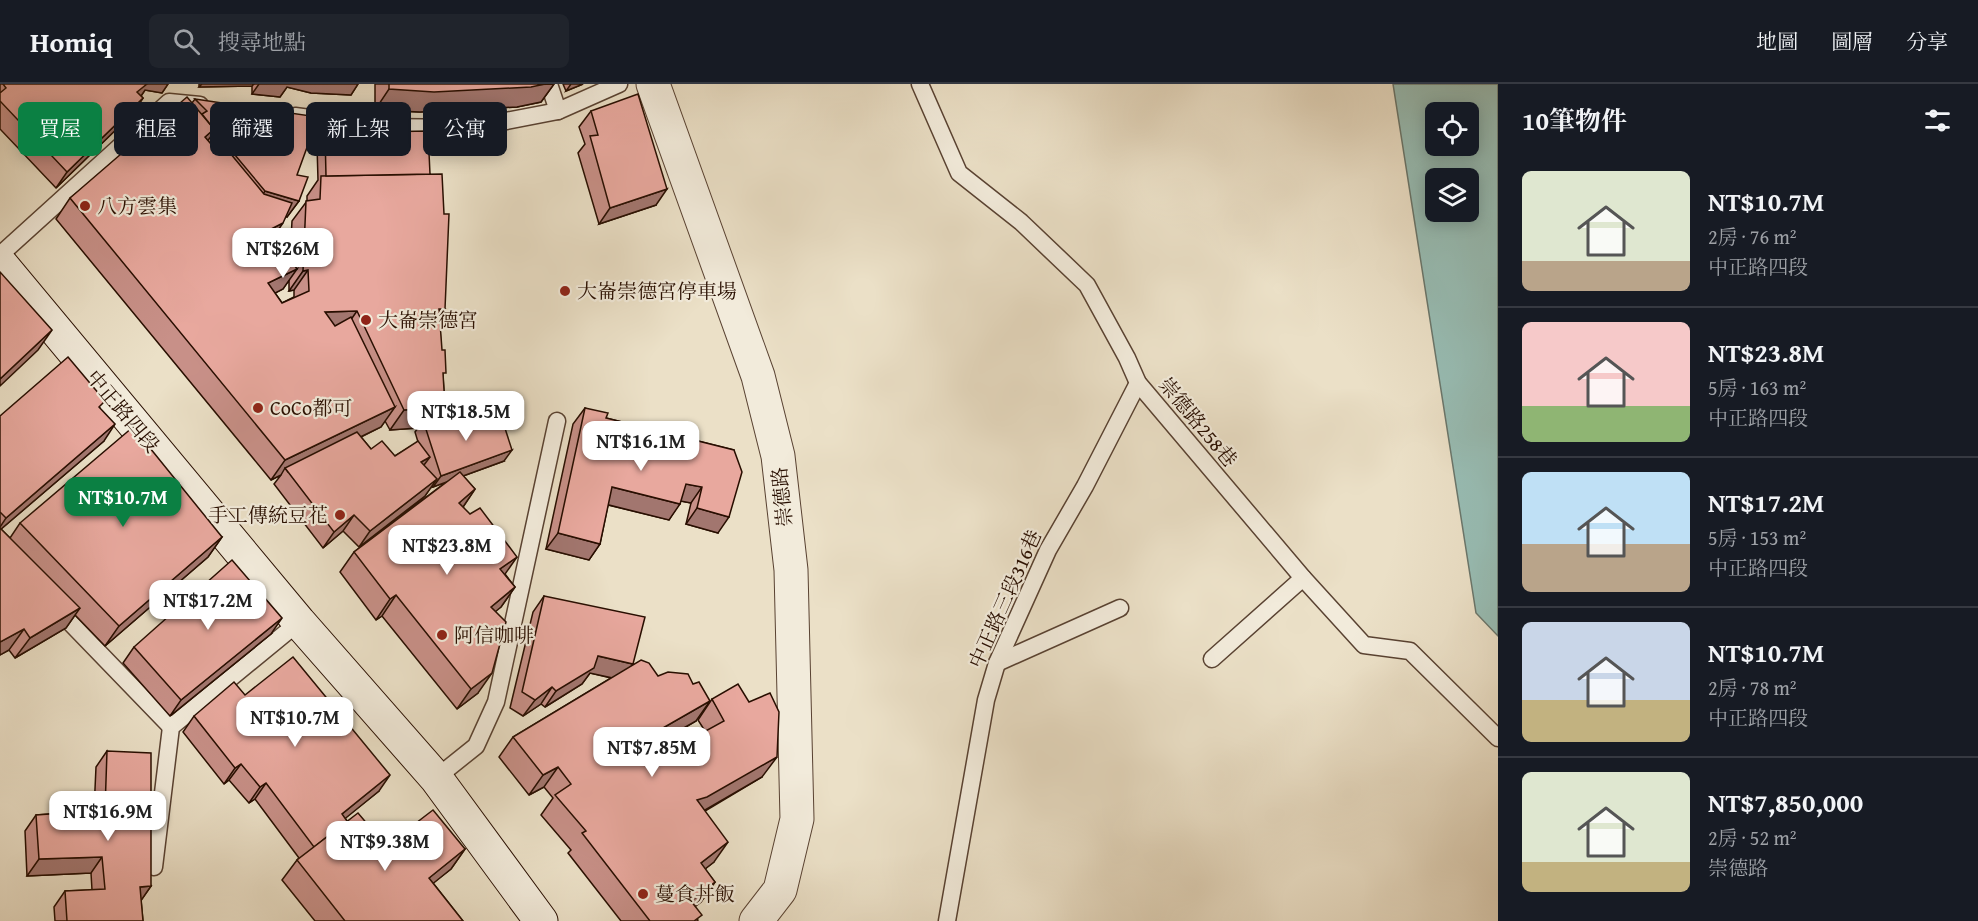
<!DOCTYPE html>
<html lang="zh-TW">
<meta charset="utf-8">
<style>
:root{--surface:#171b24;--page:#20242c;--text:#f1f3f6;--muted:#9ea1a6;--line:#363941;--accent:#0b8043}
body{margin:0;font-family:"Gentium Book Plus","Noto Serif TC",serif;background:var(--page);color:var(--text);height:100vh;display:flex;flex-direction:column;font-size:22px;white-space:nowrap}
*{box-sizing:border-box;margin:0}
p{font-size:20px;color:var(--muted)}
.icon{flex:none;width:33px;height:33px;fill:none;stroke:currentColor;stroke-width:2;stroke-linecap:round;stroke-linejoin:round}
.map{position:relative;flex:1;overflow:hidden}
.side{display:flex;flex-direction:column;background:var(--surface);width:480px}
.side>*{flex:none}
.banner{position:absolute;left:18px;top:18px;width:570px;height:54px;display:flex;gap:12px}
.controls{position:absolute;left:1425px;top:18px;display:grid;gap:12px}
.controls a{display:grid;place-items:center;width:54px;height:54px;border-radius:9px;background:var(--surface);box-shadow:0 3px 15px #0003;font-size:30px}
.price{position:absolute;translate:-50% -51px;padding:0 14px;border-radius:12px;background:#fff;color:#222;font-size:20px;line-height:39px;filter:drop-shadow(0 2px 3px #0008)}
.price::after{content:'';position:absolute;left:50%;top:36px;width:18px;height:14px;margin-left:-9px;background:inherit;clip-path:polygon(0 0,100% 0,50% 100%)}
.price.on{background:var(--accent);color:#fff}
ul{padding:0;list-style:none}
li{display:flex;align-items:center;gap:18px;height:150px;padding:0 24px}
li+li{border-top:2px solid var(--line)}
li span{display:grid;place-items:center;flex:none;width:168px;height:120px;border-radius:9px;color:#555}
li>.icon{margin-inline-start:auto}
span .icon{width:72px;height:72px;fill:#fffc;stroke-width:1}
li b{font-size:26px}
h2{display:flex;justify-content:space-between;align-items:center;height:72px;padding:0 24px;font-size:26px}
.pill{padding:0 21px;border-radius:9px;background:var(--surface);box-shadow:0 3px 15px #0003;font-size:21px;line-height:54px}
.pill.on{background:var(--accent);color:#fff}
header{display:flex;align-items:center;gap:36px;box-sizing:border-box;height:84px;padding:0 30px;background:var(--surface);border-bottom:2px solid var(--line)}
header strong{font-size:28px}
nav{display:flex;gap:33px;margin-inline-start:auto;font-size:21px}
.search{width:420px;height:54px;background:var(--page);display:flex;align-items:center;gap:15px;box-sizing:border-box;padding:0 21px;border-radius:9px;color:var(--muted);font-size:22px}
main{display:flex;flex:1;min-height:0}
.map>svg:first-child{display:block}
</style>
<header>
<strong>Homiq</strong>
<div class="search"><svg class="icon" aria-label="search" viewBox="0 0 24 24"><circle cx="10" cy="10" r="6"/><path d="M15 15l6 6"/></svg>搜尋地點</div>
<nav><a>地圖</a><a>圖層</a><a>分享</a></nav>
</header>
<main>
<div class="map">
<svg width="1498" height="837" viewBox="0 0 1498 837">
<rect width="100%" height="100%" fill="#ebe0c7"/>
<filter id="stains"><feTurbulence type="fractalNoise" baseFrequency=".00333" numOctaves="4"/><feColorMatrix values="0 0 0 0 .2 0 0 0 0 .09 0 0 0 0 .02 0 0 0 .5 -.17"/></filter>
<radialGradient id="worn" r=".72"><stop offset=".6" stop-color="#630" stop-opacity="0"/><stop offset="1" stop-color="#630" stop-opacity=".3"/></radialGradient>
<path fill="#98bdb4" stroke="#6b776c" stroke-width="1.5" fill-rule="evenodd" d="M1393,0H1498V552L1476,529ZM1436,28H1468V62H1436ZM1436,94H1468V128H1436Z"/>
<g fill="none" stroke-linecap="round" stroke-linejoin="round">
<g stroke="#594232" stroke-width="19">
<g id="service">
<path d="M549,0L558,27"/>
<path d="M920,0L959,89L1021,138L1087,201L1127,274L1138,299L1303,494L1364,561L1410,567L1498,654"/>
<path d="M295,32L377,43L470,44L558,27L619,0"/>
<path d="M0,171L169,18L200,21"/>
<path d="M55,523L171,643"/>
<path d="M1212,575L1303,494"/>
<path d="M997,579L1120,524"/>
<path d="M436,694L476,662L496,618L557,337"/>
<path d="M154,783L171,643L299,538"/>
<path d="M947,837L986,616L997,579L1048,466L1085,402L1138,299"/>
</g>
</g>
<g stroke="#594232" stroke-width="35">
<path id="minor" d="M653,0L758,292L778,372L791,486L797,735L780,806L756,837"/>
</g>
<g stroke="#280e00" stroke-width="35">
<path id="secondary" d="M0,179L299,538L436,694L541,837"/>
</g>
<use href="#service" stroke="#f2ebdb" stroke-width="16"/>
<use href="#minor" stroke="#f2ebdb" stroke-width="33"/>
<use href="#secondary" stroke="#f2ebdb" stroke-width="33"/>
</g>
<g fill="#c89088" stroke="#280e00" stroke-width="1.5" fill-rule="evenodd">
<path d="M0,0H168L162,9L145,6L141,12L143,14L132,30L56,104L0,45Z"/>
<path d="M199,0H358L351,11L311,9L287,3L280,13L252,10V2L199,3Z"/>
<path d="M375,0H554L541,18L517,23L420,28L375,26Z"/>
<path d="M563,0H583L566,7Z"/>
<path d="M195,15L297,91L299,117L287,133L286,132L275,151L290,174L292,137L307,117V112L318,96L317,61L325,49L430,90L445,323L436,336L504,377L463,392L475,405L463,423L505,490L515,503L501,523L495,527L478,609L457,625L382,532L376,536L340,488L354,468L446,398L433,403L432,401L425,412L359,463L343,447L323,464L274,400L281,391L271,396L56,135L70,114L192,19ZM289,196V207L294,206V213L282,219L275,209L283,205ZM385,337L390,346L418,344L415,348L418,358L395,372L371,365L361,353L381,343Z"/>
<path d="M591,27L656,121L599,140L578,69L585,60L579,43Z"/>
<path d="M100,324L104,357L1,445L10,454L20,439L222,453L208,473L105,562L75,531L66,544L15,574L9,566L0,571V332Z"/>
<path d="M585,324L606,334L734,366L718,449L686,440L691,419L681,417L669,436L608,421L600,460L589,476L546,465L573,340Z"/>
<path d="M544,512L633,580L658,592L696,637L667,654L673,665L705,647L698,636L712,615L762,693L705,727L714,778L705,785L715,798L701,818L695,822L698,837H621L568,769L571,766L541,731L553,714L544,703L529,711L499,673L513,653L611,594L590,589L582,600L545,623L541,620L523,632L510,624L533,528Z"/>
<path d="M271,550L170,632L123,579L134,563Z"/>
<path d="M245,611L379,707L345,734L347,737L386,762L465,765L451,785L433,799L463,837H315L282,796L297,776L299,774L255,715L249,719L229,696L224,700L183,648L194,632Z"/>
<path d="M107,667L151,802L141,816L143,837H55L54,823L65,807L92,806L91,789L27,792L25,747L36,731L94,727L96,683Z"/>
</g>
<g fill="#a2766f" stroke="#280e00" stroke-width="1.5">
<path d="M137,0H168L162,9L145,6L141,12L126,24Z"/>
<path d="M202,0H254L252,2L199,3Z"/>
<path d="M259,0H358L351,11L311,9L287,3L280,13L252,10Z"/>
<path d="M554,0L541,18L517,23L420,28L375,26L389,5Z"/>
<path d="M571,0H583L566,7Z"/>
<path d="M143,14L132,30L56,104L67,88Z"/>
<path d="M214,45L215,47L203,63L205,53Z"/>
<path d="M667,105L656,121L599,140L610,124Z"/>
<path d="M265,107L299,117L287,133L254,123Z"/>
<path d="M283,139L269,159L271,145Z"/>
<path d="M297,185L283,205L254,220L268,199Z"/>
<path d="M308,186L294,206L289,207L303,187Z"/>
<path d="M439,225H445L431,245Z"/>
<path d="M357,227L343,247L311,248L325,228Z"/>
<path d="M52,246L38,266L0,302V295Z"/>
<path d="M395,323L381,343L288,388L285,384L281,391L271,396L285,376Z"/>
<path d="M445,323L431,343L423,336L418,344L390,346L404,326Z"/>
<path d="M115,340L104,357L0,446V443L6,434Z"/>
<path d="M512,366L504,377L433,403L441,392Z"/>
<path d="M430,373L418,389L421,378Z"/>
<path d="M437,395L425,412L359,463L370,447Z"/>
<path d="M686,400L702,403L691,419L675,416Z"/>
<path d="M612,403L680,420L669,436L601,419Z"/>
<path d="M475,405L461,426L459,419Z"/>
<path d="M697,424L729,433L718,449L686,440Z"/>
<path d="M354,431L343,447L323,464L334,448Z"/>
<path d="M558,449L600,460L589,476L546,465Z"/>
<path d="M222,453L208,473L105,562L119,542Z"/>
<path d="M517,473L503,493L500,485Z"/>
<path d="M515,503L501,523L477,543L491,523Z"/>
<path d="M396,511L382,532L376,536L390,515Z"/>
<path d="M80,524L66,544L15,574L30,554Z"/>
<path d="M282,534L271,550L170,632L181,616Z"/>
<path d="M24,545L9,566L0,571V558Z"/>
<path d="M598,572L633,580L622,596L590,589L582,600L545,623L556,607Z"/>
<path d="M492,589L478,609L457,625L471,605Z"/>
<path d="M552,603L541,620L523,632L535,616Z"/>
<path d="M710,617L696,637L647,665L661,645Z"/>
<path d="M777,673L762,693L693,733L697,716Z"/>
<path d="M241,680L229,696L224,700L235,684Z"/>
<path d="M558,683L544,703L529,711L543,691Z"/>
<path d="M390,691L379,707L331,746L342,730Z"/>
<path d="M266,699L255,715L249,719L260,703Z"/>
<path d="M728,758L714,778L687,799L701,779Z"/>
<path d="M465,765L451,785L415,814L429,794Z"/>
<path d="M102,773L91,789L27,792L39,775Z"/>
<path d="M715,798L701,818L677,837L691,817Z"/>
<path d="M151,802L140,818V803Z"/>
</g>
<g fill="#e8a89e" stroke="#280e00" stroke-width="1.5">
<path d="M3,0H147L137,8L143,14L67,88L0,17V9L6,4Z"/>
<path d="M389,0H545L531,3L434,8L389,5Z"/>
<path d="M638,10L667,105L610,124L590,52L598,51L591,27Z"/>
<path d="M187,13L214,45L205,53L217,67L225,63L264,110L292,119L283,139L271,145L297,185L268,199L282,219L309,207L308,186L303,187L306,117L320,115L321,92L442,90L444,130H449L445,225H439L442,266H445L446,289H443L445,323L404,326L357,227L325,228L335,242L351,233L395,323L285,376L70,114Z"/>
<path d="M195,15L318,33L297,91L308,93L299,117L265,107L215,47L212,49L214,45L202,30L207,27Z"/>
<path d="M428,47L430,90L326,92L325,49Z"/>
<path d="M0,188L52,246L0,295Z"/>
<path d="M68,273L105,317L99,323L115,340L6,434L0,428V332Z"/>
<path d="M585,324L608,329L606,334L734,366L742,388L729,433L697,424L702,403L686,400L680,420L612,403L600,460L558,449Z"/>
<path d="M502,335L512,366L441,392L423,336Z"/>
<path d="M133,343L222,453L119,542L20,439Z"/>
<path d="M357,348L371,365L382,357L395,372L418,357L430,373L421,378L437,395L370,447L354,431L334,448L285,384Z"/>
<path d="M460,388L475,405L459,419L470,430L480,424L517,473L500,485L515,503L491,523L506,538L492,589L471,605L396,511L390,515L354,468Z"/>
<path d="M0,444L80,524L30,554L24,545L0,558Z"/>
<path d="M232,476L282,534L181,616L134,563Z"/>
<path d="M544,512L645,533L633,580L598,572L594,584L556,607L552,603L535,616L522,608Z"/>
<path d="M293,573L390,691L342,730L347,737L314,763L266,699L260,703L241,680L235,684L194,632L234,598L245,611Z"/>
<path d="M641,576L649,579L658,592L668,588L688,590L693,600L699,598L710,617L661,645L673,665L724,637L712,615L738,600L749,618L770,609L779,628L777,673L707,713L697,716L728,758L701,779L715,798L691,817L702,831L694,837H650L582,749L586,747L555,711L571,700L558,683L543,691L513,653Z"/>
<path d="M107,667L151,669V802L140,803L143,837H67L65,807L105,805L102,773L39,775L36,731L105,726Z"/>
<path d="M433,726L465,765L429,794L463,837H345L297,776L358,729L386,762Z"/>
</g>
<g fill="#8f2418" stroke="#f2ebdb" stroke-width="2">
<circle cx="85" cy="122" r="6"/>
<circle cx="565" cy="207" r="6"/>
<circle cx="366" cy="236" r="6"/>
<circle cx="258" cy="324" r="6"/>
<circle cx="340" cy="431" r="6"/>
<circle cx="442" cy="551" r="6"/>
<circle cx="643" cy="810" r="6"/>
</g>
<g text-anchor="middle" stroke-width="4.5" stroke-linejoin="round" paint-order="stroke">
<g font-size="20" fill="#280e00" stroke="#f2ebdb" text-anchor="start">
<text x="97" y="129">八方雲集</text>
<text x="577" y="214">大崙崇德宮停車場</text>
<text x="378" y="243">大崙崇德宮</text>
<text x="270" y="331">CoCo都可</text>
<text x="328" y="438" text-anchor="end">手工傳統豆花</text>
<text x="454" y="558">阿信咖啡</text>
<text x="655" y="817">蔓食丼飯</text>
</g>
<g font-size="20" fill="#280e00" stroke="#f2ebdb">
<text transform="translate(123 327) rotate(50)" y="7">中正路四段</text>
<text transform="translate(1198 338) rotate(50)" y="7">崇德路258巷</text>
<text transform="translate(782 413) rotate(-96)" y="7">崇德路</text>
<text transform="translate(1005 515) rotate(-66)" y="7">中正路三段316巷</text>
</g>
</g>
<rect width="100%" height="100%" filter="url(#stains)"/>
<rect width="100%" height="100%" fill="url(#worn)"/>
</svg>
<div class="controls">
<a><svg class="icon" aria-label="locate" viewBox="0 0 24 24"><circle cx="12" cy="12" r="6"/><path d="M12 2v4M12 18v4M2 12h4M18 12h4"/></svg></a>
<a><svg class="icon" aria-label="layers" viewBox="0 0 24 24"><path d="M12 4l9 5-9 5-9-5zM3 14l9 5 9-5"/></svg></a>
</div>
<b class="price" style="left:283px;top:195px">NT$26M</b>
<b class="price" style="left:466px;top:358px">NT$18.5M</b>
<b class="price" style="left:641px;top:388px">NT$16.1M</b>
<b class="price on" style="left:123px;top:444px">NT$10.7M</b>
<b class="price" style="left:447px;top:492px">NT$23.8M</b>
<b class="price" style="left:208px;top:547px">NT$17.2M</b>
<b class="price" style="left:295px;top:664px">NT$10.7M</b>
<b class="price" style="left:652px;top:694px">NT$7.85M</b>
<b class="price" style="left:108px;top:758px">NT$16.9M</b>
<b class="price" style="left:385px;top:788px">NT$9.38M</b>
<div class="banner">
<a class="pill on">買屋</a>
<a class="pill">租屋</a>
<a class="pill">篩選</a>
<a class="pill">新上架</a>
<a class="pill">公寓</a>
</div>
</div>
<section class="side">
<h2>10筆物件<svg class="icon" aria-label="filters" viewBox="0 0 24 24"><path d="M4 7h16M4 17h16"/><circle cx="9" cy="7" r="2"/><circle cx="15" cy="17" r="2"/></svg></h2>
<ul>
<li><span style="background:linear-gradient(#dfe7d0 75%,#b9a48a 0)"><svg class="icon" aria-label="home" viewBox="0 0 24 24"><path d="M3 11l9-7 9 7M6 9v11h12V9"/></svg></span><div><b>NT$10.7M</b><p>2房 · 76 m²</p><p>中正路四段</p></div></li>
<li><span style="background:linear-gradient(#f6c9c9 70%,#8fb573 0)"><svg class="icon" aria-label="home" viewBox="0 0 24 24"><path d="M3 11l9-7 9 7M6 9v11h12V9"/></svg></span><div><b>NT$23.8M</b><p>5房 · 163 m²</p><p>中正路四段</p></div></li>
<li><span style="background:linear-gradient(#bfe0f5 60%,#b9a48a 0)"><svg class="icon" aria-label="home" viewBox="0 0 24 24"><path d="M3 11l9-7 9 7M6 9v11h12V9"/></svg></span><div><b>NT$17.2M</b><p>5房 · 153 m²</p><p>中正路四段</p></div></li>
<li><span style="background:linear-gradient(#c9d6e8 65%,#c2b280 0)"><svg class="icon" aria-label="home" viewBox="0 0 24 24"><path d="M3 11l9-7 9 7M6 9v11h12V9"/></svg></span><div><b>NT$10.7M</b><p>2房 · 78 m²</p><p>中正路四段</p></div></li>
<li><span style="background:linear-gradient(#dfe7d0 75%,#c2b280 0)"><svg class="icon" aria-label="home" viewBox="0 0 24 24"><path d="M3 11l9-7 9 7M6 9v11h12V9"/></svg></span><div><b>NT$7,850,000</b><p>2房 · 52 m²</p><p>崇德路</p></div></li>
</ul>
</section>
</main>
